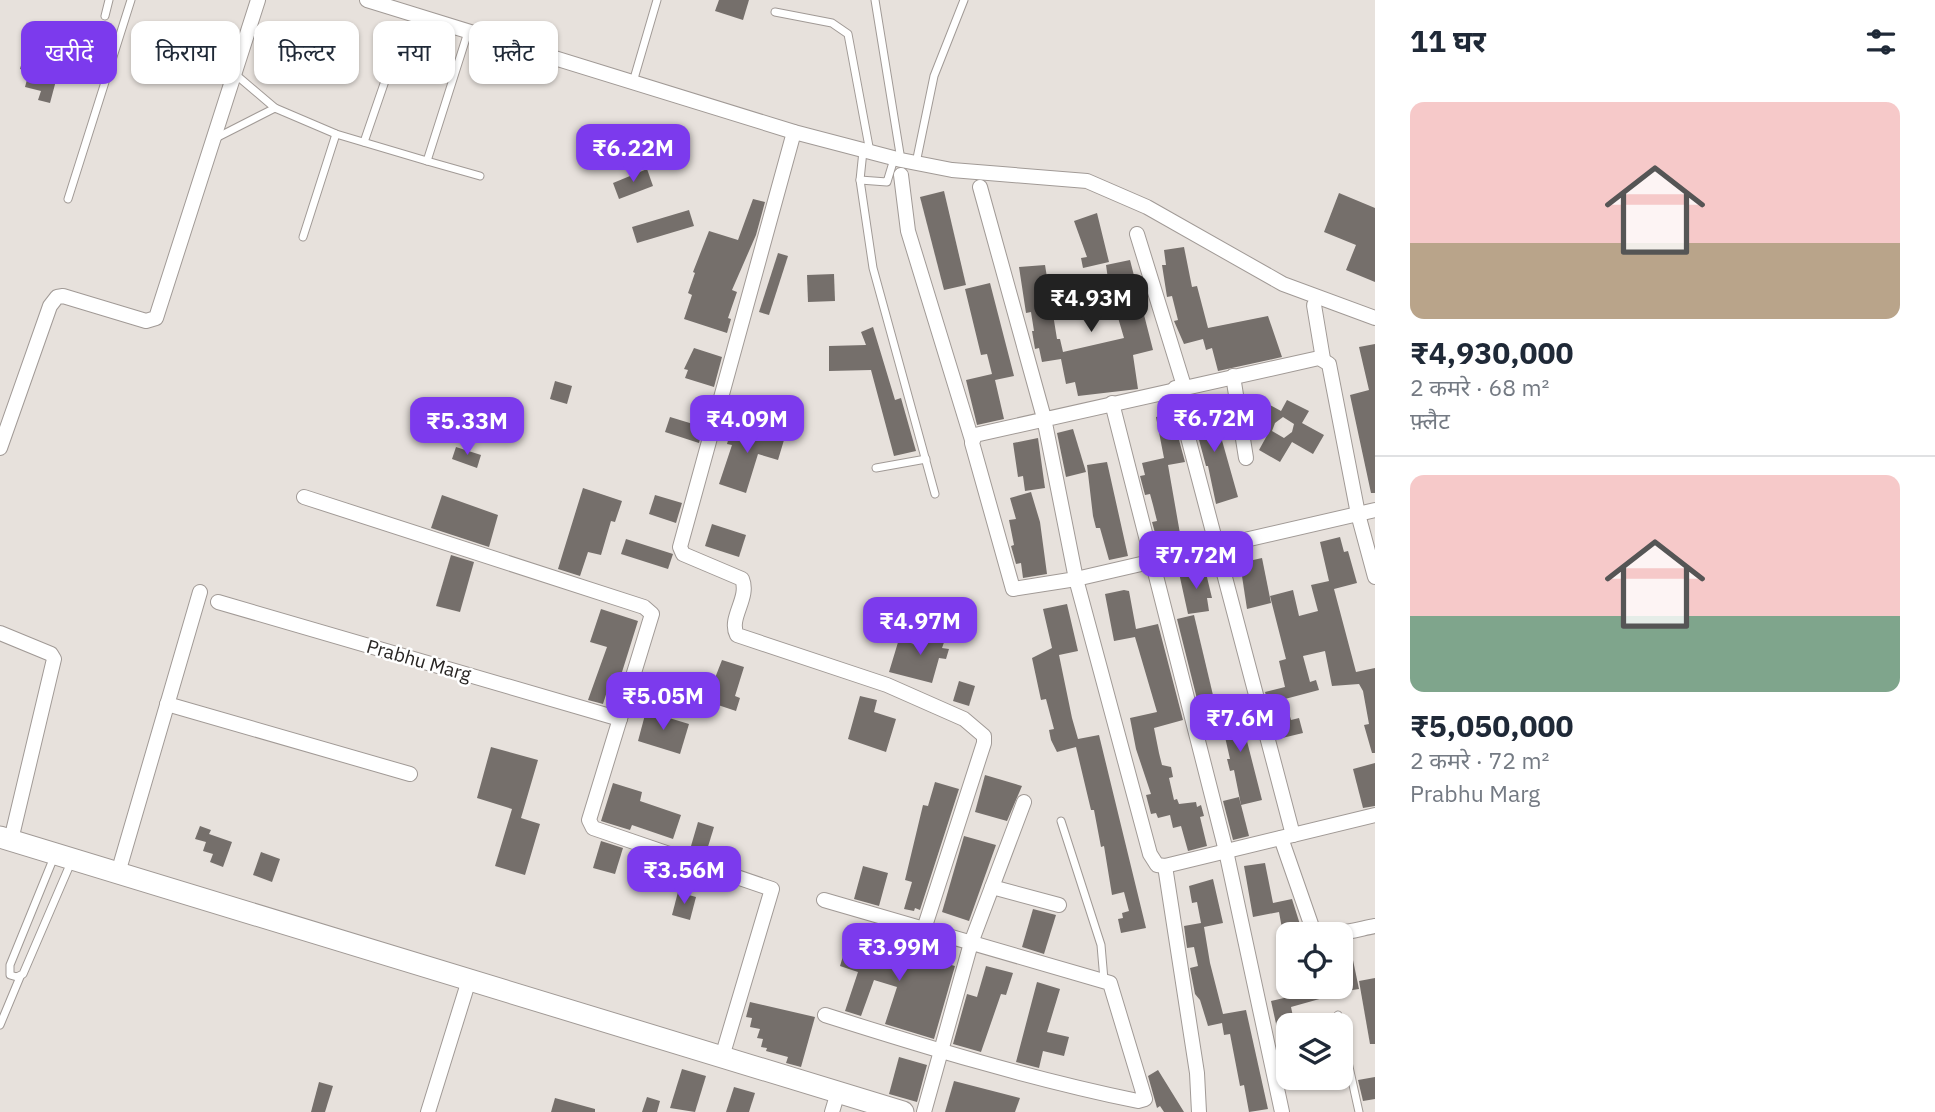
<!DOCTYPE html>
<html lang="hi">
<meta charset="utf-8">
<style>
:root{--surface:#fff;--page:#f2f2f3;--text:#1f2937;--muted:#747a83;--line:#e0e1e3;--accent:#7c3aed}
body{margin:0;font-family:"IBM Plex Sans","Noto Sans Devanagari",sans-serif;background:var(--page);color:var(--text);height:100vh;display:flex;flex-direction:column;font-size:26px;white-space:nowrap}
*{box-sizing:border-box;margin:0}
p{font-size:23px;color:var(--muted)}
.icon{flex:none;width:38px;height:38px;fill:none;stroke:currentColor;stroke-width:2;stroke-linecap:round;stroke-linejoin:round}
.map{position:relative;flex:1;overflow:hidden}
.drawer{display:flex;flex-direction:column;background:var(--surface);width:560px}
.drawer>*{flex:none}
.guide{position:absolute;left:21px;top:21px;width:665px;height:63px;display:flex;gap:14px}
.buttons{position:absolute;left:1276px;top:922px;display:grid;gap:14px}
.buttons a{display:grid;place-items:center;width:77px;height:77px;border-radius:14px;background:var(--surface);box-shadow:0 2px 5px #0004;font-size:35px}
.price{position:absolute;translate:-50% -60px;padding:0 16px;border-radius:14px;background:var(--accent);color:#fff;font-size:23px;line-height:46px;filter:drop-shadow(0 2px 4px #0008)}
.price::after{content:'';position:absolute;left:50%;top:42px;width:21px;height:16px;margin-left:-10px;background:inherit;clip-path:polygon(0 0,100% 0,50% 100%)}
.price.active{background:#222;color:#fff}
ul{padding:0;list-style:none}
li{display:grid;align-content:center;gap:14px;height:371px;padding:0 35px}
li+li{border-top:2px solid var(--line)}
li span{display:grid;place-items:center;height:217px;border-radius:14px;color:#555}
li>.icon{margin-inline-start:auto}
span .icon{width:126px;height:126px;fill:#fffc;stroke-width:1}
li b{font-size:30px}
h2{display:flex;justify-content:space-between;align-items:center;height:84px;padding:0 35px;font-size:30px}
.pill{padding:0 24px;border-radius:14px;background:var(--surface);box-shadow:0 2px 5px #0004;font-size:24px;line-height:63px}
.pill.active{background:var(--accent);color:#fff}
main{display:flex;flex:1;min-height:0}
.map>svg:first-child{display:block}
</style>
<main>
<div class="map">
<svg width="1375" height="1112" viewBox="0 0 1375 1112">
<rect width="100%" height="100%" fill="#e7e1dc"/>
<g fill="#756f6b" fill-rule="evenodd">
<path d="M719,0H749L743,20L715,11Z"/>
<path d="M39,40L65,47L50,103L38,100L41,91L25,87L29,72L20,69L23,58L29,60Z"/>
<path d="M647,169L653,186L619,199L613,183Z"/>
<path d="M944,191L966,285L944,290L920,197Z"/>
<path d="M1339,193L1375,208V282L1346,270L1356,245L1324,232Z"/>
<path d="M753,199L765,202L756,235L732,290L737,292L728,318L731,319L727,333L684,319L692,295L688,293L695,273L693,272L709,231L738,240Z"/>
<path d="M689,210L694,226L637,243L632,227Z"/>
<path d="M1097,213L1109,262L1083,268L1081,258L1087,257L1074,221Z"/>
<path d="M1184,247L1192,287L1197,286L1208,328L1268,316L1282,357L1218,371L1212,348L1206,350L1203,339L1184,344L1174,321L1178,320L1172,296L1167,297L1162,265H1166L1164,250Z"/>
<path d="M778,253L788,256L769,315L759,312Z"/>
<path d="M1130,260L1153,350L1133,355L1138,389L1078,396L1075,382L1066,384L1061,359L1042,362L1039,348L1035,349L1032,331H1034L1031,312L1026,313L1019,267L1045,265L1057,339H1060L1063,352L1124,338L1114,304L1117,303L1112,279H1108L1106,265Z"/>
<path d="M834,274L835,301L808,302L807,275Z"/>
<path d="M990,283L1014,376L995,380L1004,419L977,425L966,380L992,374L987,354L981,355L965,289Z"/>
<path d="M873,327L895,400L901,398L916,451L894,456L871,370L829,371V346L866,345L861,332Z"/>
<path d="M1375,344V493H1371L1350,395L1369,390L1359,347Z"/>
<path d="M694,348L722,357L714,387L685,378L688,370L684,369Z"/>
<path d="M555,381L572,386L567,404L550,399Z"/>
<path d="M1287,400L1309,411L1302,423L1324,435L1313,454L1292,442L1280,462L1259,450L1270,430L1258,423L1268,404L1281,411ZM1283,417L1294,424L1292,432L1284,438L1272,431L1275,423Z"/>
<path d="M1212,405L1238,497L1216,504L1208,466H1206L1191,410Z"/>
<path d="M1172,414L1185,462L1168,465L1182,545L1164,549L1159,547L1152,522L1157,521L1153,505L1150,494L1145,495L1140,476L1145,475L1142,463L1164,458L1156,417Z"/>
<path d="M670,417L703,427L699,443L665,432Z"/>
<path d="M733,423L784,440L778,460L758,454L746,493L719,484L732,445L727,444Z"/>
<path d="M1073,429L1086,472L1066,477L1057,433Z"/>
<path d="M1038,438L1045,488L1025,491L1023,476L1018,477L1013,443Z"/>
<path d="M456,447L481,455L477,468L452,459Z"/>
<path d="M1107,462L1128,556L1109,560L1100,528H1096L1093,516L1087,465Z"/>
<path d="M583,488L622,501L615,522L611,521L601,555L588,552L580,576L558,569Z"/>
<path d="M1031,492L1040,522L1047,574L1023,578L1021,563L1016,564L1011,546L1014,545L1009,520L1016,519L1010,498Z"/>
<path d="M442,495L498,515L489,547L431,528Z"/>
<path d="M655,495L682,503L676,523L649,514Z"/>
<path d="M712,524L746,535L739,557L705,546Z"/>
<path d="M1340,537L1344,552L1348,551L1357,583L1334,589L1356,672L1375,668V753H1372L1364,725L1369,724L1363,691L1359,684L1332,686L1325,651L1303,656L1310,682L1316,680L1319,690L1285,699L1291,720L1299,718L1303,733L1278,739L1265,692L1285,687L1279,661L1286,659L1270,596L1293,590L1299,616L1318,611L1311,585L1329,581L1320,542Z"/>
<path d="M626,539L673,554L668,569L621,554Z"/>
<path d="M451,555L474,562L460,612L436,606Z"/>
<path d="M1262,558L1271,603L1247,609L1240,563Z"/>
<path d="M1205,569L1212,598H1207L1209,611L1188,614L1179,573Z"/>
<path d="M1124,590L1129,591L1136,629L1158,624L1183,720L1154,728L1159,753L1162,765L1171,767L1173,777L1169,778L1174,800L1177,799L1179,804L1196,802L1197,807L1201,805L1204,816L1200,817L1207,846L1188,851L1181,826L1173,828L1170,815L1158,818L1156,813L1151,814L1146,795L1151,794L1136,749L1130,718L1157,712L1135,637L1114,641L1105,594Z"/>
<path d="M1067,604L1078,651L1059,655L1072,718L1078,739L1099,735L1146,928L1121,933L1118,919L1123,918L1122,913L1129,911L1124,892L1112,895L1104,846L1101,847L1094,810H1091L1076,747L1057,752L1051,740L1049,730L1054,729L1046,699L1041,700L1032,658L1052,648L1043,609Z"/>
<path d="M601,609L638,621L617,688L609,685L603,704L588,700L607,647L590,642Z"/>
<path d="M1194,615L1217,712L1201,715L1177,619Z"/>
<path d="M925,628L947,634L942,648L949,649L946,659L939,658L932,683L889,672L899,639L920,646Z"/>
<path d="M722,660L744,667L735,696L740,698L736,711L706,701Z"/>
<path d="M959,681L975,686L969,706L953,701Z"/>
<path d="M860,696L877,700L874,712L896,719L886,752L848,739Z"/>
<path d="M1237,702L1262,800L1241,805L1234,770L1230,771L1227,759H1230L1218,706Z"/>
<path d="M646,711L689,724L680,754L638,741Z"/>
<path d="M491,747L538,760L521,818L540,824L525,875L495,866L512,809L477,798Z"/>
<path d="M1375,763V806L1363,808L1353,769Z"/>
<path d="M985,775L1022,786L1007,821L975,812Z"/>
<path d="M935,782L959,789L920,910L915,908L914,911L904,909L912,882L905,880L923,805L928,806Z"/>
<path d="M613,783L642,792L640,801L681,815L673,839L632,825L630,830L601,821Z"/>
<path d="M1239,797L1249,836L1233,840L1223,801Z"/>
<path d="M698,822L714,827L707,850L691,846Z"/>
<path d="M200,826L211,830L209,834L232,842L223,867L210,862L213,854L203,851L206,842L195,839Z"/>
<path d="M964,836L996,845L969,921L942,912Z"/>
<path d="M601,841L623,848L615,874L593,868Z"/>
<path d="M261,852L280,859L272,882L253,875Z"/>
<path d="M1265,863L1273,903L1292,899L1303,934H1283L1279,912L1253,917L1244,866Z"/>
<path d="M863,866L888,873L879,906L854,899Z"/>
<path d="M1213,879L1223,923L1204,927L1210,963L1223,1014L1246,1010L1268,1109L1249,1112L1244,1085L1240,1086L1230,1034L1224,1035L1222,1023L1208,1026L1200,1000L1195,994L1190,968L1198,966L1194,947L1187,948L1184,926L1201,923L1197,902L1192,903L1189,886Z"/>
<path d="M678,892L696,897L690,920L672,915Z"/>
<path d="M1033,909L1056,915L1044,954L1022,947Z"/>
<path d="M851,930L866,935L865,939L895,946L894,949L955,966L934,1039L885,1024L897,987L874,980L861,1016L845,1011L858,972L840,966Z"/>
<path d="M1349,941L1359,989L1340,992V942Z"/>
<path d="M986,966L1013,973L1006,995L1001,994L981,1052L953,1044L967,994L977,997Z"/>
<path d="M1375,978V1044H1370L1359,981Z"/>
<path d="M1037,982L1060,989L1047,1032L1069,1037L1064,1056L1043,1051L1039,1068L1016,1062Z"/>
<path d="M1294,987H1309L1310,992L1316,990L1323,998L1291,1007L1295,1026H1288V1060H1284L1271,1001L1297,995Z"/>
<path d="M750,1002L815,1017L801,1067L786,1063L788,1057L766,1051L767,1048L761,1047L763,1039L757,1038L760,1029L750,1027L752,1018L746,1017Z"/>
<path d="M899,1057L927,1065L917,1102L889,1094Z"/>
<path d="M682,1069L706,1076L695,1112L670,1108Z"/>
<path d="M1158,1070L1184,1112H1164L1160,1106L1157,1108L1148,1076Z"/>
<path d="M1375,1077V1099L1363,1101L1358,1080Z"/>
<path d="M954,1081L1020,1098L1015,1112H945Z"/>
<path d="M319,1082L333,1086L325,1112H311Z"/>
<path d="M734,1087L755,1093L749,1112H726Z"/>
<path d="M647,1097L660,1101L657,1112H642Z"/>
<path d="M555,1098L595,1109V1112H551Z"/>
</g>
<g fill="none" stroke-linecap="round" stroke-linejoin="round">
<g stroke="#a19a96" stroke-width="9">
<g id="lane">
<path d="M875,0L901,160"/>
<path d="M775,12L832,23L848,34L870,152"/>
<path d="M105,16L109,0"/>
<path d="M235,74L275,108"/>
<path d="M633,82L657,0"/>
<path d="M214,139L275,108L336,134L427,161L468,32"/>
<path d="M364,142L386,78"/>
<path d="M863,151L860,180L873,268L935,494"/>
<path d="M427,161L480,176"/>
<path d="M916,163L934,76L964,0"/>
<path d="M860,180L887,182L894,159"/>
<path d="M68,199L131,0"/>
<path d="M303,237L336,134"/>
<path d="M876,468L926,459"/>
<path d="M1061,821L1101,945L1104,980"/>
<path d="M54,857L10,965V975L17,977L23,974L72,860"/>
<path d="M1338,1015L1340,1026"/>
<path d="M0,1025L20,977"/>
<path d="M1340,1026L1359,1112"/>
</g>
</g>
<g stroke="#a19a96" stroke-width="16">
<g id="street">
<path d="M367,0L794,132L901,160L952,170L1087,181L1147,207L1283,284L1375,318"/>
<path d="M794,132L680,547L683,554L742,579C750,598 728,618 737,635L887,685L964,719L984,736V743L924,929"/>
<path d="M901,175L908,231L972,440"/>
<path d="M980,187L1044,418L1076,579L1013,589L972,443L975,435L1319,358L1329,364L1358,514L1375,577"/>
<path d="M1137,234L1184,386"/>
<path d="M1314,305L1323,359"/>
<path d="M1233,376L1246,458"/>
<path d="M1175,388L1293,835"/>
<path d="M1112,403L1226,851L1282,1112"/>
<path d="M0,448L50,306L57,297L63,296L146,321L156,318L258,0"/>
<path d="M304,497L644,607L652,614L589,820L593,828L772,889L722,1057"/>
<path d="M1375,510L1076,579L1150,854L1157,865L1165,866L1375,815"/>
<path d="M218,602L620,719"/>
<path d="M0,633L51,654L54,659L11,840"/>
<path d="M167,704L410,774"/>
<path d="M1281,838L1312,927C1328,940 1357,929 1375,926"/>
<path d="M1165,866L1197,1073L1199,1112"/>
<path d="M118,873L200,592"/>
<path d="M992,887L1059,905"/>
<path d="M824,900L1110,983L1145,1099L1138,1101C1031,1079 929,1048 825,1015"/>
<path d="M1325,987V988"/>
<path d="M428,1112L469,980"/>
<path d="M832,1112L838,1092"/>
<path d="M924,1112L971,943L1024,802"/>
</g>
</g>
<g stroke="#a19a96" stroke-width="23">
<path id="secondary" d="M0,837L903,1112"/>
</g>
<use href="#lane" stroke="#fff" stroke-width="7"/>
<use href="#street" stroke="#fff" stroke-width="14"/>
<use href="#secondary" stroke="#fff" stroke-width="21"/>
</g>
<g text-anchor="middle" stroke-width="5" stroke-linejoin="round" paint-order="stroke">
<g font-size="19" fill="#272422" stroke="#fff">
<text transform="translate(419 660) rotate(16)" y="7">Prabhu Marg</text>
</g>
</g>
</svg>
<div class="buttons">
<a><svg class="icon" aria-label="locate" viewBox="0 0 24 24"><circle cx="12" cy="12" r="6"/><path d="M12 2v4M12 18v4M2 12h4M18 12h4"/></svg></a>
<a><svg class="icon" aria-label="layers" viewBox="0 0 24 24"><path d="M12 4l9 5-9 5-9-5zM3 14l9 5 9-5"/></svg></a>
</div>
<b class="price" style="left:633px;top:184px">₹6.22M</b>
<b class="price active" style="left:1091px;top:334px">₹4.93M</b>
<b class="price" style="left:1214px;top:454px">₹6.72M</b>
<b class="price" style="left:747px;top:455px">₹4.09M</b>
<b class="price" style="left:467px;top:457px">₹5.33M</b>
<b class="price" style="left:1196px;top:591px">₹7.72M</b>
<b class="price" style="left:920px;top:657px">₹4.97M</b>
<b class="price" style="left:663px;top:732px">₹5.05M</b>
<b class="price" style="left:1240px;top:754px">₹7.6M</b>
<b class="price" style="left:684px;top:906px">₹3.56M</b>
<b class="price" style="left:899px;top:983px">₹3.99M</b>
<div class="guide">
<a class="pill active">खरीदें</a>
<a class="pill">किराया</a>
<a class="pill">फ़िल्टर</a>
<a class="pill">नया</a>
<a class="pill">फ़्लैट</a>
</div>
</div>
<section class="drawer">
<h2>11 घर<svg class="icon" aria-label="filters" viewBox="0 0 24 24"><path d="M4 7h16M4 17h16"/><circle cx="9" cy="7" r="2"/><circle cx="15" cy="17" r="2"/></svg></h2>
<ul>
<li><span style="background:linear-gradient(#f6c9c9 65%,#b9a48a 0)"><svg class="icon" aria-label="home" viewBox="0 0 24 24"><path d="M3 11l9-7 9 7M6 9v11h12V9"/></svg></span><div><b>₹4,930,000</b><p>2 कमरे · 68 m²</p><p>फ़्लैट</p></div></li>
<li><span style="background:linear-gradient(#f6c9c9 65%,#7fa58c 0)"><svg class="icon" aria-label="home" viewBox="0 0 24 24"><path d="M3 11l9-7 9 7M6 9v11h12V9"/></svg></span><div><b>₹5,050,000</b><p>2 कमरे · 72 m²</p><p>Prabhu Marg</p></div></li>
</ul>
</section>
</main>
